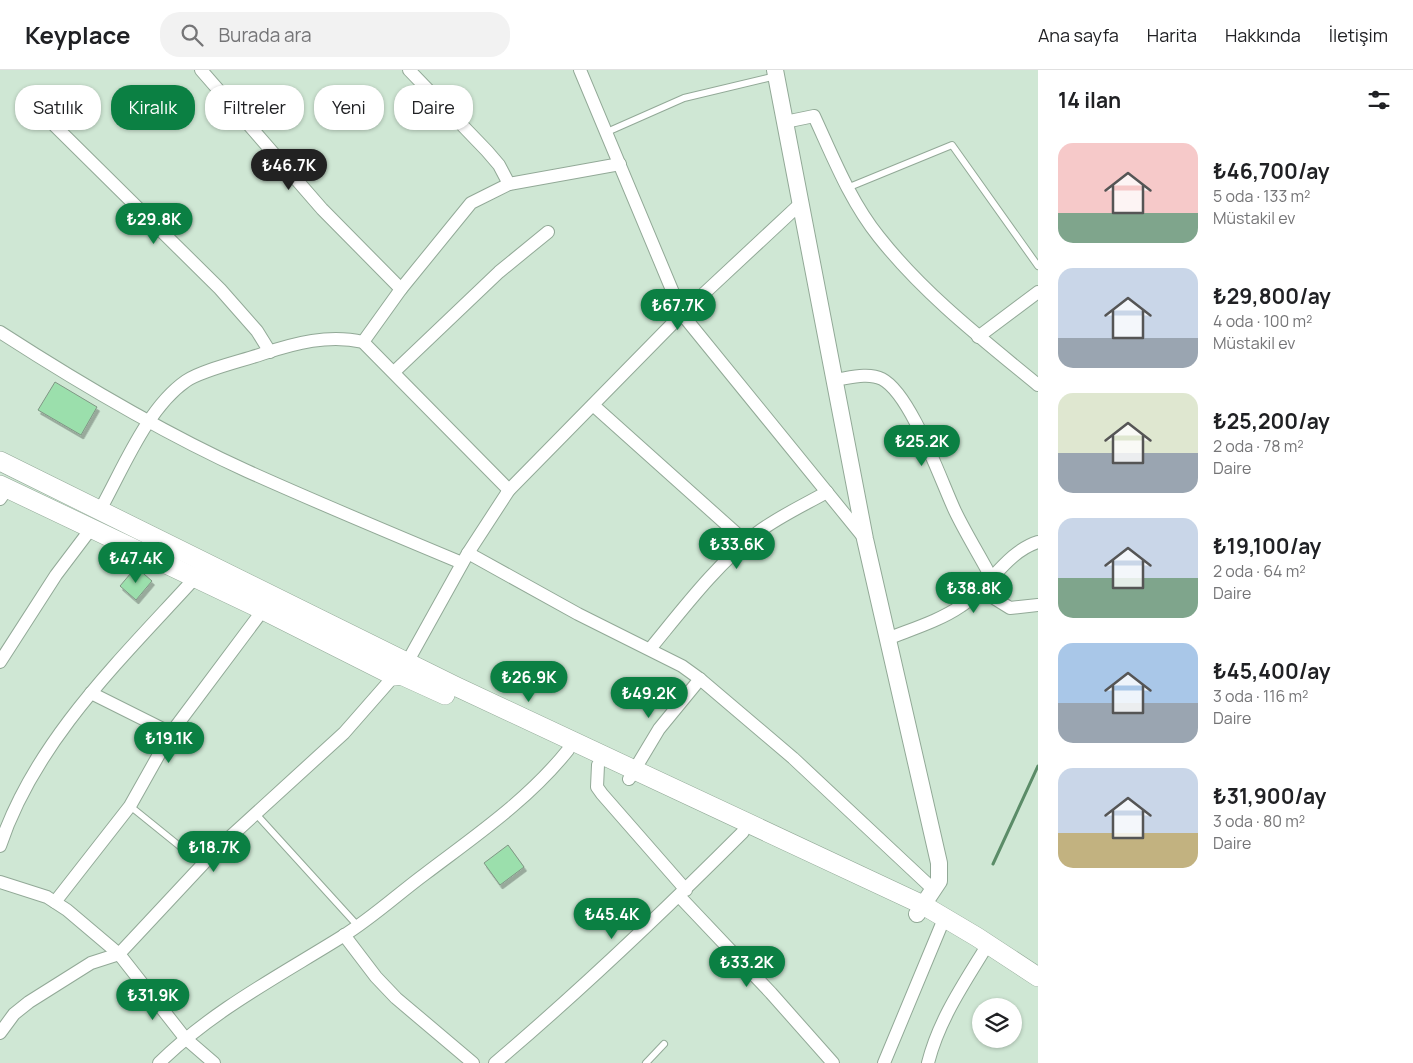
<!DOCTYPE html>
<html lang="tr">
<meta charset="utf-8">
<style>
:root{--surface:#fff;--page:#f2f2f2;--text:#202124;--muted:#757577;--line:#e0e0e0;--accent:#0b8043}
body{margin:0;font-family:Manrope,sans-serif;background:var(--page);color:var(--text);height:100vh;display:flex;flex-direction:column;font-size:19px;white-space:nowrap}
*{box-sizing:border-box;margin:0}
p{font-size:16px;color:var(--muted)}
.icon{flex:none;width:28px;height:28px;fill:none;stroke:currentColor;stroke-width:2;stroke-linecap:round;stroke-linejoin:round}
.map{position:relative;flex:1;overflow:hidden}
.sheet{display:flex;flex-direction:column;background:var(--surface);width:375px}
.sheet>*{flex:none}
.banner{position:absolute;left:15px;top:15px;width:475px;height:45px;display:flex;gap:10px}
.tools{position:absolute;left:972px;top:928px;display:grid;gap:10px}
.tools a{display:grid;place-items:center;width:50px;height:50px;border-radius:50%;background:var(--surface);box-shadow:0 1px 4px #0004;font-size:25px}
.price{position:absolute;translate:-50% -42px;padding:0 11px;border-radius:18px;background:var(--accent);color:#fff;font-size:16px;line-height:32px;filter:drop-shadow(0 1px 2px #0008)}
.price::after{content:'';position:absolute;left:50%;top:30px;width:15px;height:11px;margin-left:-8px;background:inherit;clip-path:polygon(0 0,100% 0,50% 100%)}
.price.active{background:#222;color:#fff}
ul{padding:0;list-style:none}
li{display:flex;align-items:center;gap:15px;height:125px;padding:0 20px}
li span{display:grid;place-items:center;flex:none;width:140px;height:100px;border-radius:15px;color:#555}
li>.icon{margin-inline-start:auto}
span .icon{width:60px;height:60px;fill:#fffc;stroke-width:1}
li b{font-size:21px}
h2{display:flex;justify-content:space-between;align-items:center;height:60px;padding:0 20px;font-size:21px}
.pill{padding:0 18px;border-radius:20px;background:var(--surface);box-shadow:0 1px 4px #0004;font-size:18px;line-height:45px}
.pill.active{background:var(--accent);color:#fff}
header{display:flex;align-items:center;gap:30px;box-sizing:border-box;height:70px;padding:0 25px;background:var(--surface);border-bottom:1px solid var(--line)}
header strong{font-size:24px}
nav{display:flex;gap:28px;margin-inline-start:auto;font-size:18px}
.search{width:350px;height:45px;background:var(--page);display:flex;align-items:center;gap:12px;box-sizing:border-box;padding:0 18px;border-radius:20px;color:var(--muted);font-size:19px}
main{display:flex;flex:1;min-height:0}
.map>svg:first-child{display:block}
</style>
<header>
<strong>Keyplace</strong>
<div class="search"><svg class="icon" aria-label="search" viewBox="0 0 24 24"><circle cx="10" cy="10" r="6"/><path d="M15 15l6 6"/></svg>Burada ara</div>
<nav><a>Ana sayfa</a><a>Harita</a><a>Hakkında</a><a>İletişim</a></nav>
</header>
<main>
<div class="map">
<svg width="1038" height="993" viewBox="0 0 1038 993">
<defs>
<filter id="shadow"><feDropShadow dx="2.5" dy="4" stdDeviation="0" flood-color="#0004"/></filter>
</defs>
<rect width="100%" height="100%" fill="#cfe7d4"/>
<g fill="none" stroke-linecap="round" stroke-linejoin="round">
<path stroke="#5b8c68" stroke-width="3" d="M993,794L1038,696"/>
</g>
<g fill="#9bdfac" stroke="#7f9684" filter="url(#shadow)">
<path d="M55,312L97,337L81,365L38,340Z"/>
<path d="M136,497L152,511L136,530L120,516Z"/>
<path d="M508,775L524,797L500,815L484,793Z"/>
</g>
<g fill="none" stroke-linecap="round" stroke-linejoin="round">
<g stroke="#92a997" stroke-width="8">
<g id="service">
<path d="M607,62L684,28L776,6"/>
<path d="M847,118L952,75L1038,196"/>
<path d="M130,736L203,795"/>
<path d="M256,744L357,855"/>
<path d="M646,993L664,974"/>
</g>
</g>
<g stroke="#92a997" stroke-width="14">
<g id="minor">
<path d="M201,0L322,139L401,219"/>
<path d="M409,0L487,81L499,95L509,114"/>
<path d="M580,0L682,244L865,469"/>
<path d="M785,52L814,46C833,87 850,131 879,167C924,224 982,269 1038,315"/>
<path d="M54,55L220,219L257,261L270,282"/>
<path d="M0,262C79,313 161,362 247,401C318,433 390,463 462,493"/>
<path d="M978,267L1038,222"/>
<path d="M363,272L401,219L471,133L509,114L620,94"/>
<path d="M394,302L499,202L548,162"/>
<path d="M834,310C849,308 868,302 882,309C911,324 941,411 955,441C966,464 980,486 992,509"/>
<path d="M593,335L746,472"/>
<path d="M0,429L7,419"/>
<path d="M100,440C123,399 147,338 186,311C202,300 242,291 262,284C295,273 329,264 363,272L509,420"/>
<path d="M468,483L578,544L682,596L700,609L793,688L934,820"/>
<path d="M981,520L1010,538L1038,535"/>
<path d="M887,569C912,559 939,551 961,536C989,518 1006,482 1038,472"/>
<path d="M650,579C683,539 716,495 757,463C778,447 804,435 827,422"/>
<path d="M0,592L56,505L90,460"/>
<path d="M404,598L468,483L509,420L682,244L800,134"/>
<path d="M91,623L171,663"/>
<path d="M598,695L597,717L602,724L686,820"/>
<path d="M629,709L659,659L700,609"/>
<path d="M0,776C35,671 121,589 194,509"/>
<path d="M0,812L47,827L67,840L119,884L185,968L214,993"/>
<path d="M679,826L771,923L833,993"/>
<path d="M55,832L130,736L171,663L263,540"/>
<path d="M344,865L376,907L396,928L473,993"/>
<path d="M0,963L14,944L29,932L91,893L119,884L218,778L344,663L394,606"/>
<path d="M159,993C213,940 279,906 343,866C372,848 398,824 425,804C475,766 528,730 568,680"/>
<path d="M495,993C581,920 663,842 743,762"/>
<path d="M884,993L941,856"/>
<path d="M928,993C939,949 965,912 988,874"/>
</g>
</g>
<g stroke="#92a997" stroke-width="18">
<path id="tertiary" d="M775,0L865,469L939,793V811L917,844"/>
</g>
<g stroke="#92a997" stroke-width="20">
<g id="secondary">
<path d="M0,391L455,616L923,835L977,867L1038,907"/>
<path d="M0,415L263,540L394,606L401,605L445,625"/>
</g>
</g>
<use href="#service" stroke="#fff" stroke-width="6"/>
<use href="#minor" stroke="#fff" stroke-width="12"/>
<use href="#tertiary" stroke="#fff" stroke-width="16"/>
<use href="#secondary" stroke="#fff" stroke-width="19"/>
</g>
</svg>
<div class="tools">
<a><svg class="icon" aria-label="layers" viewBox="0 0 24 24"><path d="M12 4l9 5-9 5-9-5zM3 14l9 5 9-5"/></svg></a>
</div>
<b class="price active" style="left:289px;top:121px">₺46.7K</b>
<b class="price" style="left:154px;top:175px">₺29.8K</b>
<b class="price" style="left:678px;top:261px">₺67.7K</b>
<b class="price" style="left:922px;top:397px">₺25.2K</b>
<b class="price" style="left:737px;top:500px">₺33.6K</b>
<b class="price" style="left:136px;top:514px">₺47.4K</b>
<b class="price" style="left:974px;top:544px">₺38.8K</b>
<b class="price" style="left:529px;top:633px">₺26.9K</b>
<b class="price" style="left:649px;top:649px">₺49.2K</b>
<b class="price" style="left:169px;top:694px">₺19.1K</b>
<b class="price" style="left:214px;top:803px">₺18.7K</b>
<b class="price" style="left:612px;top:870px">₺45.4K</b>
<b class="price" style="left:747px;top:918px">₺33.2K</b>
<b class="price" style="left:153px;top:951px">₺31.9K</b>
<div class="banner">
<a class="pill">Satılık</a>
<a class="pill active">Kiralık</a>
<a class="pill">Filtreler</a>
<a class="pill">Yeni</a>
<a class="pill">Daire</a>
</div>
</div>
<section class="sheet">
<h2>14 ilan<svg class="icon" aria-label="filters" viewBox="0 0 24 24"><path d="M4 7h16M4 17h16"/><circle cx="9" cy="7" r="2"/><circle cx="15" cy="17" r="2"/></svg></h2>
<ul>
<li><span style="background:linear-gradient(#f6c9c9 70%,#7fa58c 0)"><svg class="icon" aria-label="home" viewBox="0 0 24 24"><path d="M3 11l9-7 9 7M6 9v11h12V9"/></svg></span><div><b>₺46,700/ay</b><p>5 oda · 133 m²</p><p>Müstakil ev</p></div></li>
<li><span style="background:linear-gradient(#c9d6e8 70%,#9aa5b1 0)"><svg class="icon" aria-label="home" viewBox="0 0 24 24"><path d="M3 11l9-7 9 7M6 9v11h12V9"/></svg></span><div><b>₺29,800/ay</b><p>4 oda · 100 m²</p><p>Müstakil ev</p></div></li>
<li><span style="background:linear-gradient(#dfe7d0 60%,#9aa5b1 0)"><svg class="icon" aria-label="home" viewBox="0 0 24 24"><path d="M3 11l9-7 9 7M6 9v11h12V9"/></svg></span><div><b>₺25,200/ay</b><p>2 oda · 78 m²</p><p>Daire</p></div></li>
<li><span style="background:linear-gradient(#c9d6e8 60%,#7fa58c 0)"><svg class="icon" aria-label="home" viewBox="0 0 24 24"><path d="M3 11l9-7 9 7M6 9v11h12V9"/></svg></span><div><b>₺19,100/ay</b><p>2 oda · 64 m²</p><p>Daire</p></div></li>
<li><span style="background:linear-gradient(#a9c7e8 60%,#9aa5b1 0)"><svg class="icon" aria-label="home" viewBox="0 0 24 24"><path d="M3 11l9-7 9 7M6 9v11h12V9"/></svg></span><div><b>₺45,400/ay</b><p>3 oda · 116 m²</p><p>Daire</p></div></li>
<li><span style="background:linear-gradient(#c9d6e8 65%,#c2b280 0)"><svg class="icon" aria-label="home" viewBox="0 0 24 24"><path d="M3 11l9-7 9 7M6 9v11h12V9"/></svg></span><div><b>₺31,900/ay</b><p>3 oda · 80 m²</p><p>Daire</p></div></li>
</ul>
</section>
</main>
